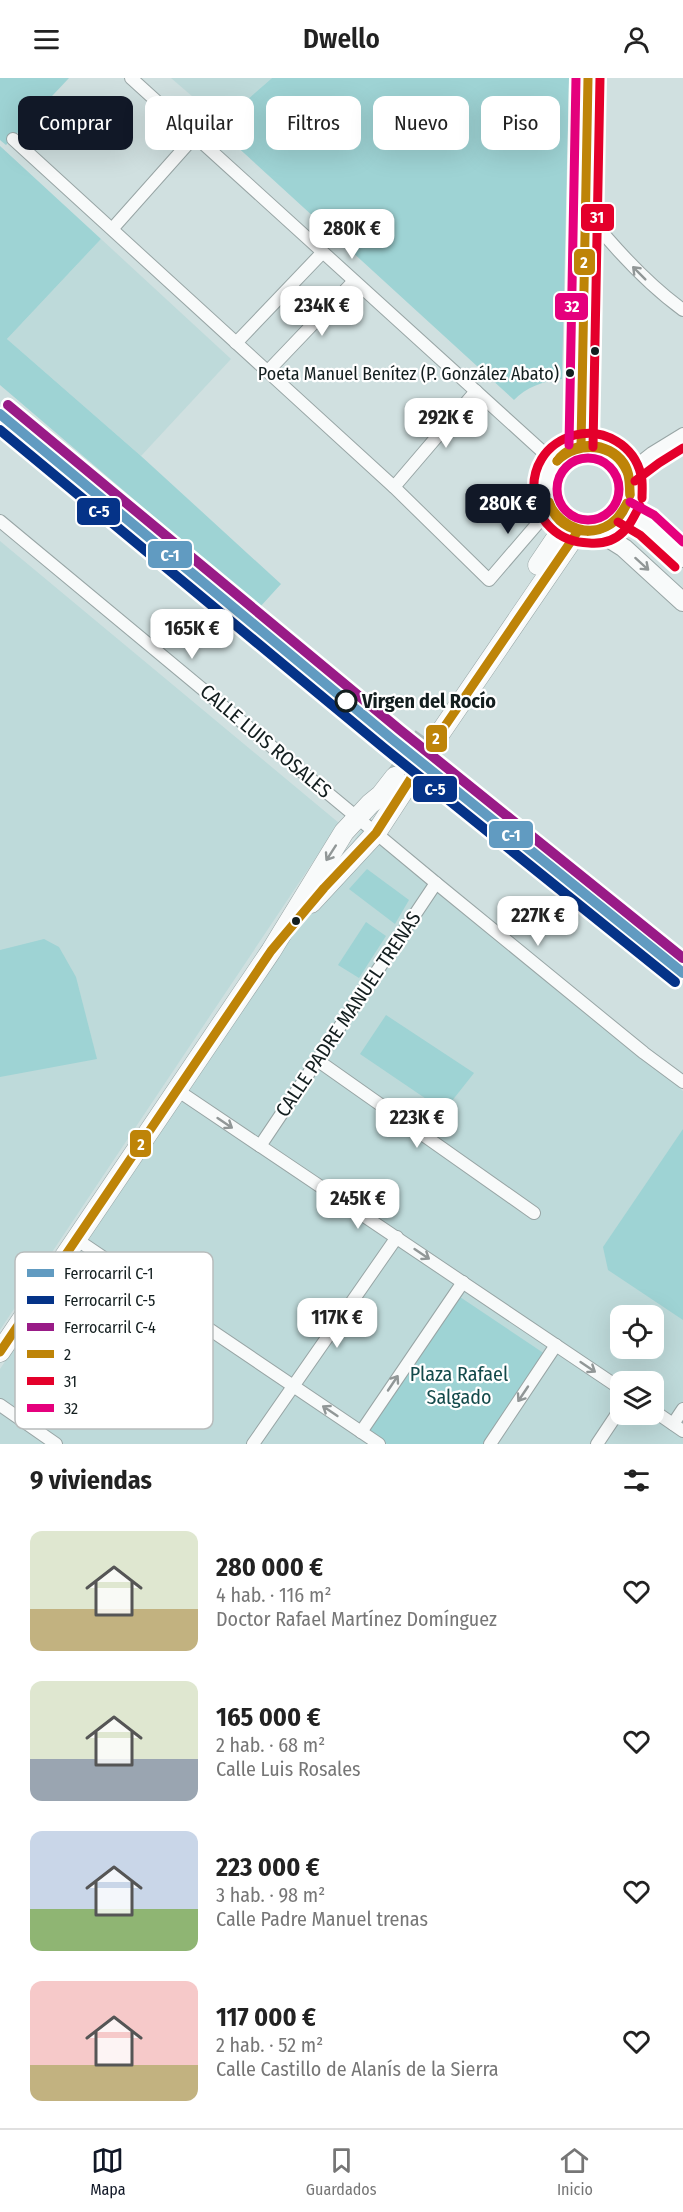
<!DOCTYPE html>
<html lang="es">
<meta charset="utf-8">
<style>
:root{--surface:#fff;--page:#f6f6f6;--text:#222;--muted:#767676;--line:#e0e0e0;--accent:#111827}
body{margin:0;font-family:"Fira Sans Condensed",sans-serif;background:var(--page);color:var(--text);height:100vh;display:flex;flex-direction:column;font-size:22px;white-space:nowrap}
*{box-sizing:border-box;margin:0}
p{font-size:20px;color:var(--muted)}
.icon{flex:none;width:33px;height:33px;fill:none;stroke:currentColor;stroke-width:2;stroke-linecap:round;stroke-linejoin:round}
.map{position:relative;height:1366px;overflow:hidden}
.panel{display:flex;flex-direction:column;background:var(--surface);flex:1}
.panel>*{flex:none}
.hud{position:absolute;left:18px;top:18px;width:648px;height:54px;display:flex;gap:12px}
.tools{position:absolute;left:610px;top:1227px;display:grid;gap:12px}
.tools a{display:grid;place-items:center;width:54px;height:54px;border-radius:12px;background:var(--surface);box-shadow:0 6px 24px #0002;font-size:30px}
.price{position:absolute;translate:-50% -51px;padding:0 14px;border-radius:12px;background:#fff;color:#222;font-size:20px;line-height:39px;filter:drop-shadow(0 2px 3px #0008)}
.price::after{content:'';position:absolute;left:50%;top:36px;width:18px;height:14px;margin-left:-9px;background:inherit;clip-path:polygon(0 0,100% 0,50% 100%)}
.price.on{background:var(--accent);color:#fff}
ul{padding:0;list-style:none}
li{display:flex;align-items:center;gap:18px;height:150px;padding:0 30px}
li span{display:grid;place-items:center;flex:none;width:168px;height:120px;border-radius:12px;color:#555}
li>.icon{margin-inline-start:auto}
span .icon{width:72px;height:72px;fill:#fffc;stroke-width:1}
li b{font-size:26px}
h2{display:flex;justify-content:space-between;align-items:center;height:72px;padding:0 30px;font-size:26px}
.chip{padding:0 21px;border-radius:12px;background:var(--surface);box-shadow:0 6px 24px #0002;font-size:21px;line-height:54px}
.chip.on{background:var(--accent);color:#fff}
header{display:flex;justify-content:space-between;align-items:center;height:78px;padding:0 30px;background:var(--surface);font-size:27px;font-weight:600}
.menu{display:flex;justify-content:space-around;align-items:center;height:84px;border-top:2px solid var(--line);background:var(--surface);font-size:16px;color:var(--muted)}
.menu a{display:grid;justify-items:center;gap:3px}
.menu .on{color:var(--accent)}
.map>svg:first-child{display:block}
</style>
<header><svg class="icon" aria-label="menu" viewBox="0 0 24 24"><path d="M4 6h16M4 12h16M4 18h16"/></svg>Dwello<svg class="icon" aria-label="person" viewBox="0 0 24 24"><circle cx="12" cy="8" r="4"/><path d="M4 21q1-7 8-7t8 7"/></svg></header>
<div class="map">
<svg width="683" height="1366" viewBox="0 0 683 1366">
<rect width="100%" height="100%" fill="#d0e0e0"/>
<g fill="#bedada" fill-rule="evenodd">
<path d="M171,0H272L222,44Z"/>
<path d="M101,161L231,281L141,378L7,261Z"/>
<path d="M0,463L339,745L0,1252Z"/>
<path d="M365,746L683,1013V1366H0V1291ZM621,1238H654V1270H621ZM621,1304H654V1336H621Z"/>
</g>
<g fill="#9ed3d4">
<path d="M0,0H69L6,67L0,62Z"/>
<path d="M272,0H569L562,301C545,302 525,310 514,322L209,43L214,37L222,44Z"/>
<path d="M0,68L101,161L7,261L141,378L281,506L260,529L0,307Z"/>
<path d="M367,791L409,822L395,846L349,811Z"/>
<path d="M366,844L386,858L359,900L338,887Z"/>
<path d="M44,861L59,869L76,899L97,981L0,999V872Z"/>
<path d="M386,937L474,995L444,1033L360,976Z"/>
<path d="M683,1051V1242L608,1192L603,1169Z"/>
<path d="M457,1217L545,1276L484,1366H387L365,1351Z"/>
</g>
<g fill="none" stroke-linecap="round" stroke-linejoin="round">
<path stroke="#aab9b9" stroke-width="20" stroke-dasharray="20 10" stroke-linecap="butt" d="M395,699L426,655"/>
<g stroke="#98a5a5" stroke-width="14">
<g id="street">
<path d="M131,0L554,384"/>
<path d="M13,61L394,409L489,502L550,431"/>
<path d="M587,136C616,172 646,205 683,232"/>
<path d="M113,150L194,59"/>
<path d="M236,265L322,175"/>
<path d="M268,293L354,203"/>
<path d="M628,394L652,375L683,356"/>
<path d="M394,409L476,313"/>
<path d="M0,443L436,805L644,975L683,1004"/>
<path d="M317,982L534,1135"/>
<path d="M177,1012L621,1311"/>
<path d="M260,1068L436,805"/>
<path d="M76,1161L379,1366"/>
<path d="M0,1327L56,1366"/>
<path d="M654,1333L683,1353"/>
<path d="M673,1346L683,1331"/>
<path d="M361,1354L463,1204"/>
<path d="M253,1366L397,1159"/>
<path d="M490,1366L556,1267"/>
<path d="M597,1366L621,1330"/>
</g>
</g>
<g stroke="#98a5a5" stroke-width="20">
<g id="secondary">
<path d="M624,434L647,447L683,480"/>
<path d="M597,453L624,470L683,524"/>
</g>
</g>
<g stroke="#98a5a5" stroke-width="21">
<g id="primary">
<path d="M581,368L583,337L588,0"/>
<circle cx="588" cy="411" r="43"/>
<path d="M538,487L565,447"/>
<path d="M434,664L578,453"/>
<path d="M311,825L376,755L406,709"/>
<path d="M0,1274L271,873L344,754L370,726L381,717L395,699"/>
</g>
</g>
<use href="#street" stroke="#f8fafa" stroke-width="12"/>
<use href="#secondary" stroke="#f8fafa" stroke-width="18"/>
<use href="#primary" stroke="#f8fafa" stroke-width="20"/>
<g stroke="#fff" stroke-width="14">
<g id="bus-1">
<path d="M581,368L588,0"/>
<path d="M557,383C572,361 609,363 624,385C630,394 630,406 630,417"/>
<path d="M557,383C578,363 614,364 627,394C630,401 629,410 630,417"/>
<path d="M549,424C559,450 594,463 616,441C620,437 624,430 627,425"/>
<path d="M549,424C559,463 614,463 627,425"/>
<path d="M0,1274L271,873L324,810L376,755L434,664L578,453"/>
</g>
</g>
<g stroke="#fff" stroke-width="14">
<g id="bus-2">
<path d="M593,369L600,0"/>
<path d="M635,403L659,385L683,370"/>
<path d="M640,428C634,437 631,447 623,454C614,463 601,466 589,465C525,464 512,374 575,357C604,350 634,367 641,397C643,404 642,413 642,420"/>
<path d="M618,444L640,457L675,489"/>
</g>
</g>
<g stroke="#fff" stroke-width="14">
<g id="bus-3">
<path d="M569,367L576,0"/>
<circle cx="588" cy="411" r="31"/>
<path d="M630,424L654,437L683,464"/>
</g>
</g>
<use href="#bus-1" stroke="#be8408" stroke-width="9"/>
<use href="#bus-2" stroke="#e4002b" stroke-width="9"/>
<use href="#bus-3" stroke="#e5007d" stroke-width="9"/>
<g stroke="#fff" stroke-width="15">
<path id="rail-1" d="M0,336L392,661L683,895"/>
</g>
<g stroke="#fff" stroke-width="15">
<path id="rail-2" d="M0,352L384,670L675,904"/>
</g>
<g stroke="#fff" stroke-width="15">
<path id="rail-3" d="M8,327L400,652L683,880"/>
</g>
<use href="#rail-1" stroke="#619bc1" stroke-width="10"/>
<use href="#rail-2" stroke="#053388" stroke-width="10"/>
<use href="#rail-3" stroke="#991b87" stroke-width="10"/>
</g>
<defs><path id="oneway-shaft" d="M-6 0H5M1.5-3L5.5 0L1.5 3" fill="none" stroke-width="1.6" stroke-linecap="round" stroke-linejoin="round" transform="scale(1.5)"/></defs>
<g stroke="#919797">
<use href="#oneway-shaft" transform="translate(639 195) rotate(-135)"/>
<use href="#oneway-shaft" transform="translate(642 486) rotate(42)"/>
<use href="#oneway-shaft" transform="translate(331 775) rotate(123)"/>
<use href="#oneway-shaft" transform="translate(225 1045) rotate(34)"/>
<use href="#oneway-shaft" transform="translate(422 1176) rotate(34)"/>
<use href="#oneway-shaft" transform="translate(588 1289) rotate(34)"/>
<use href="#oneway-shaft" transform="translate(393 1305) rotate(-56)"/>
<use href="#oneway-shaft" transform="translate(523 1316) rotate(124)"/>
<use href="#oneway-shaft" transform="translate(330 1333) rotate(-146)"/>
</g>
<g fill="#131e1f" stroke="#fff" stroke-width="2">
<circle cx="595" cy="273" r="5"/>
<circle cx="570" cy="295" r="5"/>
<circle cx="296" cy="843" r="5"/>
</g>
<circle fill="#fff" stroke="#131e1f" stroke-width="3" cx="346" cy="623" r="10"/>
<g text-anchor="middle" stroke-width="4.5" stroke-linejoin="round" paint-order="stroke">
<g font-size="18" fill="#131e1f" stroke="#fff" text-anchor="end">
<text x="559" y="302">Poeta Manuel Benítez (P. González Abato)</text>
</g>
<g font-size="20" font-weight="bold" fill="#131e1f" stroke="#fff" text-anchor="start">
<text x="362" y="630">Virgen del Rocío</text>
</g>
<g font-size="20" fill="#131e1f" stroke="#fff">
<text transform="translate(266 663) rotate(40)" y="7">CALLE LUIS ROSALES</text>
<text transform="translate(348 936) rotate(-56)" y="7">CALLE PADRE MANUEL TRENAS</text>
</g>
<g font-size="20" fill="#134a4b" stroke="#fff">
<text x="459" y="1303">Plaza Rafael<tspan x="459" dy="23">Salgado</tspan></text>
</g>
</g>
<rect x="15" y="1174" width="198" height="177" rx="9" fill="#fff" stroke="#b8bcbc" stroke-width="1.5"/>
<rect x="27" y="1191" width="27" height="8" fill="#619bc1"/>
<rect x="27" y="1218" width="27" height="8" fill="#053388"/>
<rect x="27" y="1245" width="27" height="8" fill="#991b87"/>
<rect x="27" y="1272" width="27" height="8" fill="#be8408"/>
<rect x="27" y="1299" width="27" height="8" fill="#e4002b"/>
<rect x="27" y="1326" width="27" height="8" fill="#e5007d"/>
<g font-size="16" fill="#131e1f">
<text x="64" y="1201">Ferrocarril C-1</text>
<text x="64" y="1228">Ferrocarril C-5</text>
<text x="64" y="1255">Ferrocarril C-4</text>
<text x="64" y="1282">2</text>
<text x="64" y="1309">31</text>
<text x="64" y="1336">32</text>
</g>
<g stroke="#fff" stroke-width="2">
<rect x="580" y="125" width="35" height="29" rx="6" fill="#e4002b"/>
<rect x="573" y="170" width="23" height="28" rx="6" fill="#be8408"/>
<rect x="554" y="214" width="35" height="29" rx="6" fill="#e5007d"/>
<rect x="76" y="419" width="45" height="29" rx="6" fill="#053388"/>
<rect x="147" y="462" width="46" height="29" rx="6" fill="#619bc1"/>
<rect x="425" y="646" width="23" height="29" rx="6" fill="#be8408"/>
<rect x="412" y="697" width="46" height="28" rx="6" fill="#053388"/>
<rect x="488" y="742" width="46" height="29" rx="6" fill="#619bc1"/>
<rect x="129" y="1051" width="23" height="29" rx="6" fill="#be8408"/>
</g>
<g font-size="16" text-anchor="middle" font-weight="bold" fill="#fff">
<text x="597" y="145">31</text>
<text x="584" y="190">2</text>
<text x="572" y="234">32</text>
<text x="99" y="439">C-5</text>
<text x="170" y="483">C-1</text>
<text x="436" y="666">2</text>
<text x="435" y="717">C-5</text>
<text x="511" y="763">C-1</text>
<text x="141" y="1072">2</text>
</g>
</svg>
<div class="tools">
<a><svg class="icon" aria-label="locate" viewBox="0 0 24 24"><circle cx="12" cy="12" r="6"/><path d="M12 2v4M12 18v4M2 12h4M18 12h4"/></svg></a>
<a><svg class="icon" aria-label="layers" viewBox="0 0 24 24"><path d="M12 4l9 5-9 5-9-5zM3 14l9 5 9-5"/></svg></a>
</div>
<b class="price" style="left:352px;top:182px">280K €</b>
<b class="price" style="left:322px;top:259px">234K €</b>
<b class="price" style="left:446px;top:371px">292K €</b>
<b class="price on" style="left:508px;top:457px">280K €</b>
<b class="price" style="left:192px;top:582px">165K €</b>
<b class="price" style="left:538px;top:869px">227K €</b>
<b class="price" style="left:417px;top:1071px">223K €</b>
<b class="price" style="left:358px;top:1152px">245K €</b>
<b class="price" style="left:337px;top:1271px">117K €</b>
<div class="hud">
<a class="chip on">Comprar</a>
<a class="chip">Alquilar</a>
<a class="chip">Filtros</a>
<a class="chip">Nuevo</a>
<a class="chip">Piso</a>
</div>
</div>
<section class="panel">
<h2>9 viviendas<svg class="icon" aria-label="filters" viewBox="0 0 24 24"><path d="M4 7h16M4 17h16"/><circle cx="9" cy="7" r="2"/><circle cx="15" cy="17" r="2"/></svg></h2>
<ul>
<li><span style="background:linear-gradient(#dfe7d0 65%,#c2b280 0)"><svg class="icon" aria-label="home" viewBox="0 0 24 24"><path d="M3 11l9-7 9 7M6 9v11h12V9"/></svg></span><div><b>280 000 €</b><p>4 hab. · 116 m²</p><p>Doctor Rafael Martínez Domínguez</p></div><svg class="icon" aria-label="heart" viewBox="0 0 24 24"><path d="M12 20l-8-8c-3-5 5-10 8-4 3-6 11-1 8 4z"/></svg></li>
<li><span style="background:linear-gradient(#dfe7d0 65%,#9aa5b1 0)"><svg class="icon" aria-label="home" viewBox="0 0 24 24"><path d="M3 11l9-7 9 7M6 9v11h12V9"/></svg></span><div><b>165 000 €</b><p>2 hab. · 68 m²</p><p>Calle Luis Rosales</p></div><svg class="icon" aria-label="heart" viewBox="0 0 24 24"><path d="M12 20l-8-8c-3-5 5-10 8-4 3-6 11-1 8 4z"/></svg></li>
<li><span style="background:linear-gradient(#c9d6e8 65%,#8fb573 0)"><svg class="icon" aria-label="home" viewBox="0 0 24 24"><path d="M3 11l9-7 9 7M6 9v11h12V9"/></svg></span><div><b>223 000 €</b><p>3 hab. · 98 m²</p><p>Calle Padre Manuel trenas</p></div><svg class="icon" aria-label="heart" viewBox="0 0 24 24"><path d="M12 20l-8-8c-3-5 5-10 8-4 3-6 11-1 8 4z"/></svg></li>
<li><span style="background:linear-gradient(#f6c9c9 70%,#c2b280 0)"><svg class="icon" aria-label="home" viewBox="0 0 24 24"><path d="M3 11l9-7 9 7M6 9v11h12V9"/></svg></span><div><b>117 000 €</b><p>2 hab. · 52 m²</p><p>Calle Castillo de Alanís de la Sierra</p></div><svg class="icon" aria-label="heart" viewBox="0 0 24 24"><path d="M12 20l-8-8c-3-5 5-10 8-4 3-6 11-1 8 4z"/></svg></li>
</ul>
</section>
<nav class="menu">
<a class="on"><svg class="icon" aria-label="map" viewBox="0 0 24 24"><path d="M3 6l6-2 6 2 6-2v14l-6 2-6-2-6 2zM9 4v14M15 6v14"/></svg>Mapa</a>
<a><svg class="icon" aria-label="saved" viewBox="0 0 24 24"><path d="M7 4h10v16l-5-4-5 4z"/></svg>Guardados</a>
<a><svg class="icon" aria-label="home" viewBox="0 0 24 24"><path d="M3 11l9-7 9 7M6 9v11h12V9"/></svg>Inicio</a>
</nav>
